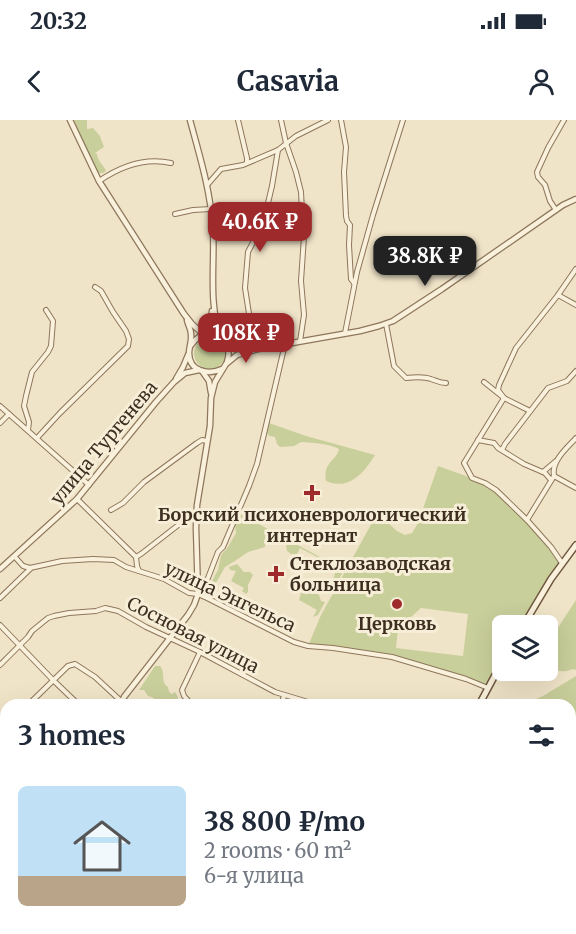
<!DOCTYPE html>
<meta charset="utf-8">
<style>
:root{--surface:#fff;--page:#f2f2f3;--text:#1f2937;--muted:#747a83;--line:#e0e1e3;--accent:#9e2a2b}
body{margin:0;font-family:Merriweather,serif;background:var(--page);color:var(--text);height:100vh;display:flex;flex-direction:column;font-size:22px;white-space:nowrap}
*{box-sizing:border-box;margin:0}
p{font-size:20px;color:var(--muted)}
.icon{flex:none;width:33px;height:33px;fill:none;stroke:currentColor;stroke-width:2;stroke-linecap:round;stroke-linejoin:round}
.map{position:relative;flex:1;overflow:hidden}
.panel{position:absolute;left:0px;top:579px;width:576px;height:236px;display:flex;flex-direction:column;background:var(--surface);border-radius:18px 18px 0 0;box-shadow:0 6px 24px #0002}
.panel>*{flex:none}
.buttons{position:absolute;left:492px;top:495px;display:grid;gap:12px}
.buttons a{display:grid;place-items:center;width:66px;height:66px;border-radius:9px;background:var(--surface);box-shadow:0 6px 24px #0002;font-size:30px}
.price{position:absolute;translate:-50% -51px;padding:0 14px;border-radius:12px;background:var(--accent);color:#fff;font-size:20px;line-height:39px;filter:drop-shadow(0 2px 3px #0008)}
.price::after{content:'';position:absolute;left:50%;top:36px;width:18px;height:14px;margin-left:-9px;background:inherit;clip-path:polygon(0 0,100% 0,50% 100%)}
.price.on{background:#222;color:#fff}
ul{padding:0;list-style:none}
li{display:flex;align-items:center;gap:18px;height:150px;padding:0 18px}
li+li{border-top:2px solid var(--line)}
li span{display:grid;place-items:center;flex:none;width:168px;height:120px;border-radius:9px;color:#555}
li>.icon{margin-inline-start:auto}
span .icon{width:72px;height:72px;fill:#fffc;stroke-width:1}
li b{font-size:26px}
h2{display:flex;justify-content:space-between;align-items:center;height:72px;padding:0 18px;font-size:26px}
.status{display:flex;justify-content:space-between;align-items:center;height:42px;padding:0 30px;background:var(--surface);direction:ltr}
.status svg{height:16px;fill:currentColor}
header{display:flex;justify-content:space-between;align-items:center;height:78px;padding:0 18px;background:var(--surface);font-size:27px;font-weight:700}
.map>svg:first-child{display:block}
</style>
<div class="status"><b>20:32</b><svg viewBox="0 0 49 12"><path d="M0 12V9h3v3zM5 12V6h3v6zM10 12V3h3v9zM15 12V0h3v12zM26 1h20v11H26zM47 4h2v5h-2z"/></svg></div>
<header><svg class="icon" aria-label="back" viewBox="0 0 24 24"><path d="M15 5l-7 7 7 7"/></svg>Casavia<svg class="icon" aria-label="person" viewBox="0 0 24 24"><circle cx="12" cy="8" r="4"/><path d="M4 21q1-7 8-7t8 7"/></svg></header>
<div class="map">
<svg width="576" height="814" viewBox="0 0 576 814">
<rect width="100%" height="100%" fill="#f0e4c8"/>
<g fill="#c9cf9b" fill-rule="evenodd">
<path d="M74,0H87V9L93,8L100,16L104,27L95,33L97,34C98,42 103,44 106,51L103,53H99L93,46Z"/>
<circle cx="210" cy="233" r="16"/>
<path d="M269,303L306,316L375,335C364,353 349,371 326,361C323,341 336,342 339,329C327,323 314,323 301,322L294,326L280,327L277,324L275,317L269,316L267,313Z"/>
<path d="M438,346L480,361L496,370L535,409L562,443L523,505L502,506V542L488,568L403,539L308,526L321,495L373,401H386L397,411L405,415L412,413L418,403ZM421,488L468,494L463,536L396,528L398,509Z"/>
<path d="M240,394L344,450L333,470L331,468C330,460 337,457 334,450L320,443L317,445L319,438L300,428L297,434H291L287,431L286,424L273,421H266L265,427L248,432L235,441L225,447L212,470L208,468L218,450L221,435L228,427L236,413L235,405Z"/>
<path d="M237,444L244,452H250L253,455L248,465V472L246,474L242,471L244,468L231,461L236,451L230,450L229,447Z"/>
<path d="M312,469L319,475L321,481L325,482L318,495L313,497L317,490L299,480L301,473Z"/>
<path d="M576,480V550L573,549C563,553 557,552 548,545V523Z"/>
<path d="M155,546H160C166,553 160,562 168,567L169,572L172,574L175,572L178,577L177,581L179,585H152L154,578L148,576L144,570H139Z"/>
<path d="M576,556V814H392L380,809L570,808V585H522L543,576Z"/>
</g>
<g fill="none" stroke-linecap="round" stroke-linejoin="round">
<g stroke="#8d765c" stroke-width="6">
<g id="minor">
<path d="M238,0L247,38V42"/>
<path d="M281,0L286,23L296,52L301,72L302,91L305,102L301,161L304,195L300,221"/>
<path d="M341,0L346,27L344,52L346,96L347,101L350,105L349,125L351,159L354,163"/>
<path d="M99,61C121,46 145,37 171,43"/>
<path d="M208,64L221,49L243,45L278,30L296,16L328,0"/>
<path d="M556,90L550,81L545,65L538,57L537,52L548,28L564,0"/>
<path d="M175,94L193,90L211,89"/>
<path d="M558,175L576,185"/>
<path d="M386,204L394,246L406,258C414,257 423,256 431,259C437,261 440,263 446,263"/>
<path d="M345,213L357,152L373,95L403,0"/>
<path d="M275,226L273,218L253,213L250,200L245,168L248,132L260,109L268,83L272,66L278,30"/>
<path d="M484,262L504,278L530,291"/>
<path d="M0,286L89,365"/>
<path d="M0,303L9,294"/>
<path d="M28,310L29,302L24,286L26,276L32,252L48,232L51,226L53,201L46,190"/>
<path d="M37,318L60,293L128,226L129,219L126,211L113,192L101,171L95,167"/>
<path d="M478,320L494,323L498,328L524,344L545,353L551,360"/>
<path d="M502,330L505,324L548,268L567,261L576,251"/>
<path d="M543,352L556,341"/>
<path d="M554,356L576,368"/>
<path d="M77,379L136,437L137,446L139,451"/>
<path d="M111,390L123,383L144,362L197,323L202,320L207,321"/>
<path d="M527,400L554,356C551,341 567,328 576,318"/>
<path d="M15,437L23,446L30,448L62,441L93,439L114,440L126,447L164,459L189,473L198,474L207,478L294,522L308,526L333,528L392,537L466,559L488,568"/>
<path d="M136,437L141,434L186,399L196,397"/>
<path d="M562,443L551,427L527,400L496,370L485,363L472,358L464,343L504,278L498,270L499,265L516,228L558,175L576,149"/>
<path d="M198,473L208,458L218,432L223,427L249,366L257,344L285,224"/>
<path d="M0,478L30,449"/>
<path d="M0,505L53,560L79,585"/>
<path d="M0,545L28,517L32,511L48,498L54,496L69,493L96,491L105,488L118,491L146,507L200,532L275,572L318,585"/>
<path d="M28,585L68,546L75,544L95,557L121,581"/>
<path d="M192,585L184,576L182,570L200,532"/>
<path d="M281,585L284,576"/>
<path d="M0,608L6,606"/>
<path d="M0,671L6,669"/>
<path d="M0,694L6,707"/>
<path d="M570,700L576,706"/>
<path d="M0,751L6,754"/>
<path d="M24,808V814"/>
<path d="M54,814L96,808"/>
</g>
</g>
<g stroke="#8d765c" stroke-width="7">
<g id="tertiary">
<path d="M70,0L99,61L184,194L192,204L203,214"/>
<path d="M190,0C200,37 210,69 213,108C215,142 208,186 221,217"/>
<path d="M187,200C188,205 191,209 191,214C192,221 189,227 189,233C189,252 209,255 222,249"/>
<path d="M204,213L211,202L212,191"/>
<path d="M225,221C229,228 230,234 227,242"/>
<path d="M191,225C210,201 216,219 236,227C241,229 246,229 251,229"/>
<path d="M202,251L209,261L211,273"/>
<path d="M176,259L183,247L188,235"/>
<path d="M0,449L77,379L156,282L174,262L185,253L199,250"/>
<path d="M121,585L124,577L188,495L194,485L198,474L196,408L197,385L210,306L211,278L215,262L226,244L237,235L258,229L360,211L379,206L393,201L442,169L563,85L576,79"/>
<path d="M146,808L147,814"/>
</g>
</g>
<g stroke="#6f573f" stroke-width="8">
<g id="secondary">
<path d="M523,506L551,459L576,425"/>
<path d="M479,585L502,542"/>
<path d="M334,814L338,808"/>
</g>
</g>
<use href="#minor" stroke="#faf1dc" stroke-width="4"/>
<use href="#tertiary" stroke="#faf1dc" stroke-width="4.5"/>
<use href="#secondary" stroke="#faf1dc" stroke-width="5"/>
</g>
<g fill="#9e2a2b" stroke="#f7eed8" stroke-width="2">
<path d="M309 364h6v6h6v6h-6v6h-6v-6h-6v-6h6z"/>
<path d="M273 445h6v6h6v6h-6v6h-6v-6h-6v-6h6z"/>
<circle cx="397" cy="484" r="6"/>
</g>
<g text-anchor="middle" stroke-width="6" stroke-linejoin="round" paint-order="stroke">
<g font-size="18" fill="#3d2e20" stroke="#f7eed8">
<text transform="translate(104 323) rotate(-50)" y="6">улица Тургенева</text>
<text transform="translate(230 477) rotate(25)" y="6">улица Энгельса</text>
<text transform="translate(193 515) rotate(27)" y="6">Сосновая улица</text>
</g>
<g font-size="18" font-weight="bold" fill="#3d2e20" stroke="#f7eed8">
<text x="312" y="401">Борский психоневрологический<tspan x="312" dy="21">интернат</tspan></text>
<text x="290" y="450" text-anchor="start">Стеклозаводская<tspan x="290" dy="21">больница</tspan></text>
<text x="397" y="510">Церковь</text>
</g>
</g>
</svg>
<div class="buttons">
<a><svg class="icon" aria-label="layers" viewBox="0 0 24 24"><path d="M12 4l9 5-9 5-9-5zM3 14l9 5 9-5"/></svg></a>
</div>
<b class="price" style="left:260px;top:133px">40.6K ₽</b>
<b class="price on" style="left:425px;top:167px">38.8K ₽</b>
<b class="price" style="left:246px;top:244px">108K ₽</b>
<section class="panel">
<h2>3 homes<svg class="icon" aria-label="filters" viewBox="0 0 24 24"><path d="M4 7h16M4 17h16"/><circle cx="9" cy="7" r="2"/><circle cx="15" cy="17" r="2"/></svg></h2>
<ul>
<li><span style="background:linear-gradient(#bfe0f5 75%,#b9a48a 0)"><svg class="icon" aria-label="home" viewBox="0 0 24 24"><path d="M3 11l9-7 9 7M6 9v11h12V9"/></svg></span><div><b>38 800 ₽/mo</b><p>2 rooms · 60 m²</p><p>6-я улица</p></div></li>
</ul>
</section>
</div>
